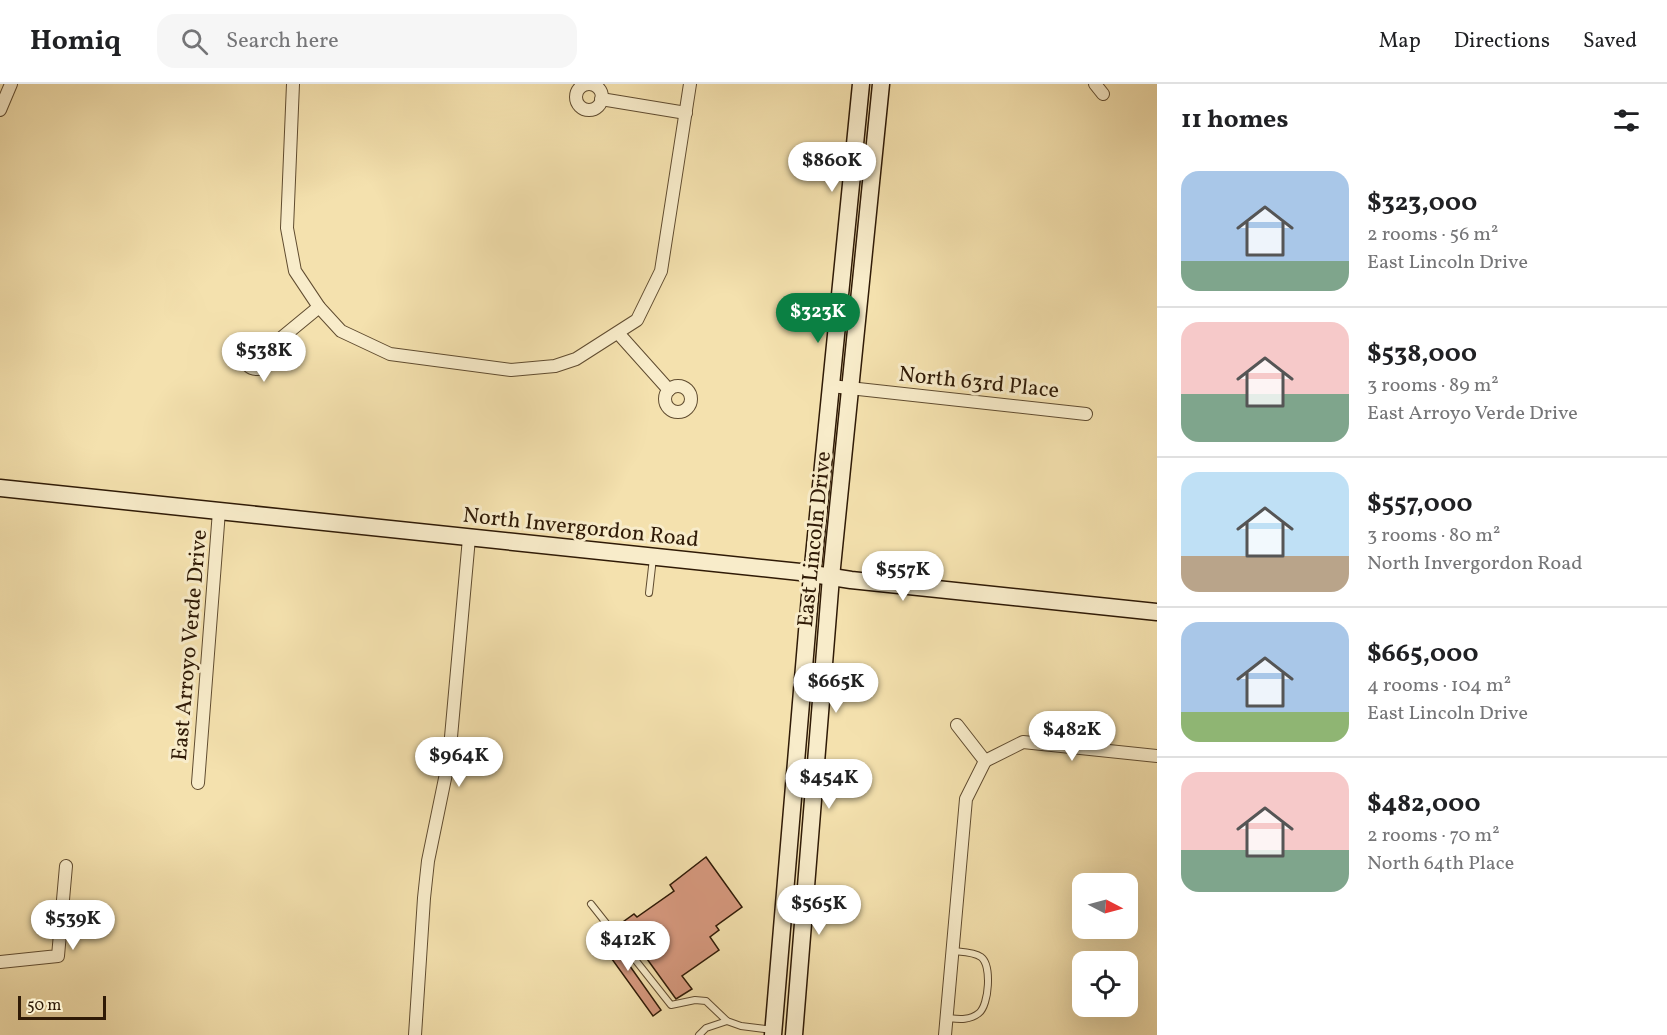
<!DOCTYPE html>
<meta charset="utf-8">
<style>
:root{--surface:#fff;--page:#f6f6f6;--text:#202124;--muted:#757577;--line:#e0e0e0;--accent:#0b8043}
body{margin:0;font-family:Vollkorn,serif;background:var(--page);color:var(--text);height:100vh;display:flex;flex-direction:column;font-size:22px;white-space:nowrap}
*{box-sizing:border-box;margin:0}
p{font-size:20px;color:var(--muted)}
.icon{flex:none;width:33px;height:33px;fill:none;stroke:currentColor;stroke-width:2;stroke-linecap:round;stroke-linejoin:round}
.map{position:relative;flex:1;overflow:hidden}
.side{display:flex;flex-direction:column;background:var(--surface);width:510px}
.side>*{flex:none}
.needle{width:39px;rotate:96deg}
.buttons{position:absolute;left:1072px;top:789px;display:grid;gap:12px}
.buttons a{display:grid;place-items:center;width:66px;height:66px;border-radius:12px;background:var(--surface);box-shadow:0 6px 24px #0002;font-size:30px}
.scale{position:absolute;left:18px;bottom:15px;width:88px;box-sizing:border-box;padding-left:6px;border:3px solid #2f1a06;border-top:0;font-size:16px;line-height:21px;white-space:nowrap;color:#2f1a06;-webkit-text-stroke:4px #f8ecca;paint-order:stroke}
.price{position:absolute;translate:-50% -51px;padding:0 14px;border-radius:21px;background:#fff;color:#222;font-size:20px;line-height:39px;filter:drop-shadow(0 2px 3px #0008)}
.price::after{content:'';position:absolute;left:50%;top:36px;width:18px;height:14px;margin-left:-9px;background:inherit;clip-path:polygon(0 0,100% 0,50% 100%)}
.price.on{background:var(--accent);color:#fff}
ul{padding:0;list-style:none}
li{display:flex;align-items:center;gap:18px;height:150px;padding:0 24px}
li+li{border-top:2px solid var(--line)}
li span{display:grid;place-items:center;flex:none;width:168px;height:120px;border-radius:18px;color:#555}
li>.icon{margin-inline-start:auto}
span .icon{width:72px;height:72px;fill:#fffc;stroke-width:1}
li b{font-size:26px}
h2{display:flex;justify-content:space-between;align-items:center;height:72px;padding:0 24px;font-size:26px}
header{display:flex;align-items:center;gap:36px;box-sizing:border-box;height:84px;padding:0 30px;background:var(--surface);border-bottom:2px solid var(--line)}
header strong{font-size:28px}
nav{display:flex;gap:33px;margin-inline-start:auto;font-size:21px}
.search{width:420px;height:54px;background:var(--page);display:flex;align-items:center;gap:15px;box-sizing:border-box;padding:0 21px;border-radius:18px;color:var(--muted);font-size:22px}
main{display:flex;flex:1;min-height:0}
.map>svg:first-child{display:block}
</style>
<header>
<strong>Homiq</strong>
<div class="search"><svg class="icon" aria-label="search" viewBox="0 0 24 24"><circle cx="10" cy="10" r="6"/><path d="M15 15l6 6"/></svg>Search here</div>
<nav><a>Map</a><a>Directions</a><a>Saved</a></nav>
</header>
<main>
<div class="map">
<svg width="1157" height="951" viewBox="0 0 1157 951">
<rect width="100%" height="100%" fill="#f4e1ae"/>
<filter id="stains"><feTurbulence type="fractalNoise" baseFrequency=".00333" numOctaves="4"/><feColorMatrix values="0 0 0 0 .2 0 0 0 0 .09 0 0 0 0 .02 0 0 0 .5 -.17"/></filter>
<radialGradient id="worn" r=".72"><stop offset=".6" stop-color="#630" stop-opacity="0"/><stop offset="1" stop-color="#630" stop-opacity=".3"/></radialGradient>
<g fill="#d7997f" stroke="#2f1a06" stroke-width="1.5">
<path d="M706,773L742,823L716,842L719,846L710,853L719,866L682,892L692,905L676,915L642,868L638,870L616,843L634,830L637,833L674,807L670,801Z"/>
<path d="M604,847L629,877L627,878L661,926L653,932L596,853Z"/>
</g>
<g fill="none" stroke-linecap="round" stroke-linejoin="round">
<g stroke="#604c30" stroke-width="8">
<g id="lane">
<path d="M649,509L653,474"/>
<path d="M591,820L671,921L695,916L706,917L727,937L741,942L773,946"/>
<path d="M947,934C958,935 969,937 979,929C989,921 992,881 981,873C974,868 961,868 953,867"/>
<path d="M699,951L706,944L727,937"/>
</g>
</g>
<g stroke="#604c30" stroke-width="14">
<g id="street">
<path d="M293,0L287,144L295,187L319,223L341,247L390,270L511,286L555,282L576,275L637,236L661,187L690,0"/>
<path d="M1095,0L1103,10"/>
<circle cx="589" cy="13" r="13"/>
<path d="M601,15L686,29"/>
<path d="M0,26L11,0"/>
<path d="M618,249L669,306"/>
<circle cx="257" cy="272" r="13"/>
<path d="M268,265L319,223"/>
<path d="M831,302L1086,330"/>
<circle cx="678" cy="315" r="13"/>
<path d="M957,641L985,677"/>
<path d="M985,677L1023,658L1157,672"/>
<path d="M198,699L219,427"/>
<path d="M0,878L58,872L66,782"/>
<path d="M415,951L424,814L428,777L449,675L469,454"/>
<path d="M945,951L966,715L985,677"/>
</g>
</g>
<g stroke="#2f1a06" stroke-width="19">
<g id="secondary">
<path d="M0,404L800,488L851,496L1157,528"/>
<path d="M773,951L810,512L861,0"/>
<path d="M794,951L831,493L881,0"/>
</g>
</g>
<use href="#lane" stroke="#f8ecca" stroke-width="6"/>
<use href="#street" stroke="#f8ecca" stroke-width="12"/>
<use href="#secondary" stroke="#f8ecca" stroke-width="16"/>
</g>
<g text-anchor="middle" stroke-width="6" stroke-linejoin="round" paint-order="stroke">
<g font-size="22" fill="#2f1a06" stroke="#f8ecca">
<text transform="translate(979 297) rotate(6)" y="8">North 63rd Place</text>
<text transform="translate(581 442) rotate(6)" y="8">North Invergordon Road</text>
<text transform="translate(813 455) rotate(-84)" y="8">East Lincoln Drive</text>
<text transform="translate(188 561) rotate(-85)" y="8">East Arroyo Verde Drive</text>
</g>
</g>
<rect width="100%" height="100%" filter="url(#stains)"/>
<rect width="100%" height="100%" fill="url(#worn)"/>
</svg>
<div class="buttons">
<a><svg class="needle" viewBox="-14 -14 28 28"><path d="M0-13l5 13h-10z" fill="#e53935"/><path d="M0 13l5-13h-10z" fill="#757577"/></svg></a>
<a><svg class="icon" aria-label="locate" viewBox="0 0 24 24"><circle cx="12" cy="12" r="6"/><path d="M12 2v4M12 18v4M2 12h4M18 12h4"/></svg></a>
</div>
<div class="scale">50 m</div>
<b class="price" style="left:832px;top:109px">$860K</b>
<b class="price on" style="left:818px;top:260px">$323K</b>
<b class="price" style="left:264px;top:299px">$538K</b>
<b class="price" style="left:903px;top:518px">$557K</b>
<b class="price" style="left:836px;top:630px">$665K</b>
<b class="price" style="left:1072px;top:678px">$482K</b>
<b class="price" style="left:459px;top:704px">$964K</b>
<b class="price" style="left:829px;top:726px">$454K</b>
<b class="price" style="left:819px;top:852px">$565K</b>
<b class="price" style="left:73px;top:867px">$539K</b>
<b class="price" style="left:628px;top:888px">$412K</b>
</div>
<section class="side">
<h2>11 homes<svg class="icon" aria-label="filters" viewBox="0 0 24 24"><path d="M4 7h16M4 17h16"/><circle cx="9" cy="7" r="2"/><circle cx="15" cy="17" r="2"/></svg></h2>
<ul>
<li><span style="background:linear-gradient(#a9c7e8 75%,#7fa58c 0)"><svg class="icon" aria-label="home" viewBox="0 0 24 24"><path d="M3 11l9-7 9 7M6 9v11h12V9"/></svg></span><div><b>$323,000</b><p>2 rooms · 56 m²</p><p>East Lincoln Drive</p></div></li>
<li><span style="background:linear-gradient(#f6c9c9 60%,#7fa58c 0)"><svg class="icon" aria-label="home" viewBox="0 0 24 24"><path d="M3 11l9-7 9 7M6 9v11h12V9"/></svg></span><div><b>$538,000</b><p>3 rooms · 89 m²</p><p>East Arroyo Verde Drive</p></div></li>
<li><span style="background:linear-gradient(#bfe0f5 70%,#b9a48a 0)"><svg class="icon" aria-label="home" viewBox="0 0 24 24"><path d="M3 11l9-7 9 7M6 9v11h12V9"/></svg></span><div><b>$557,000</b><p>3 rooms · 80 m²</p><p>North Invergordon Road</p></div></li>
<li><span style="background:linear-gradient(#a9c7e8 75%,#8fb573 0)"><svg class="icon" aria-label="home" viewBox="0 0 24 24"><path d="M3 11l9-7 9 7M6 9v11h12V9"/></svg></span><div><b>$665,000</b><p>4 rooms · 104 m²</p><p>East Lincoln Drive</p></div></li>
<li><span style="background:linear-gradient(#f6c9c9 65%,#7fa58c 0)"><svg class="icon" aria-label="home" viewBox="0 0 24 24"><path d="M3 11l9-7 9 7M6 9v11h12V9"/></svg></span><div><b>$482,000</b><p>2 rooms · 70 m²</p><p>North 64th Place</p></div></li>
</ul>
</section>
</main>
